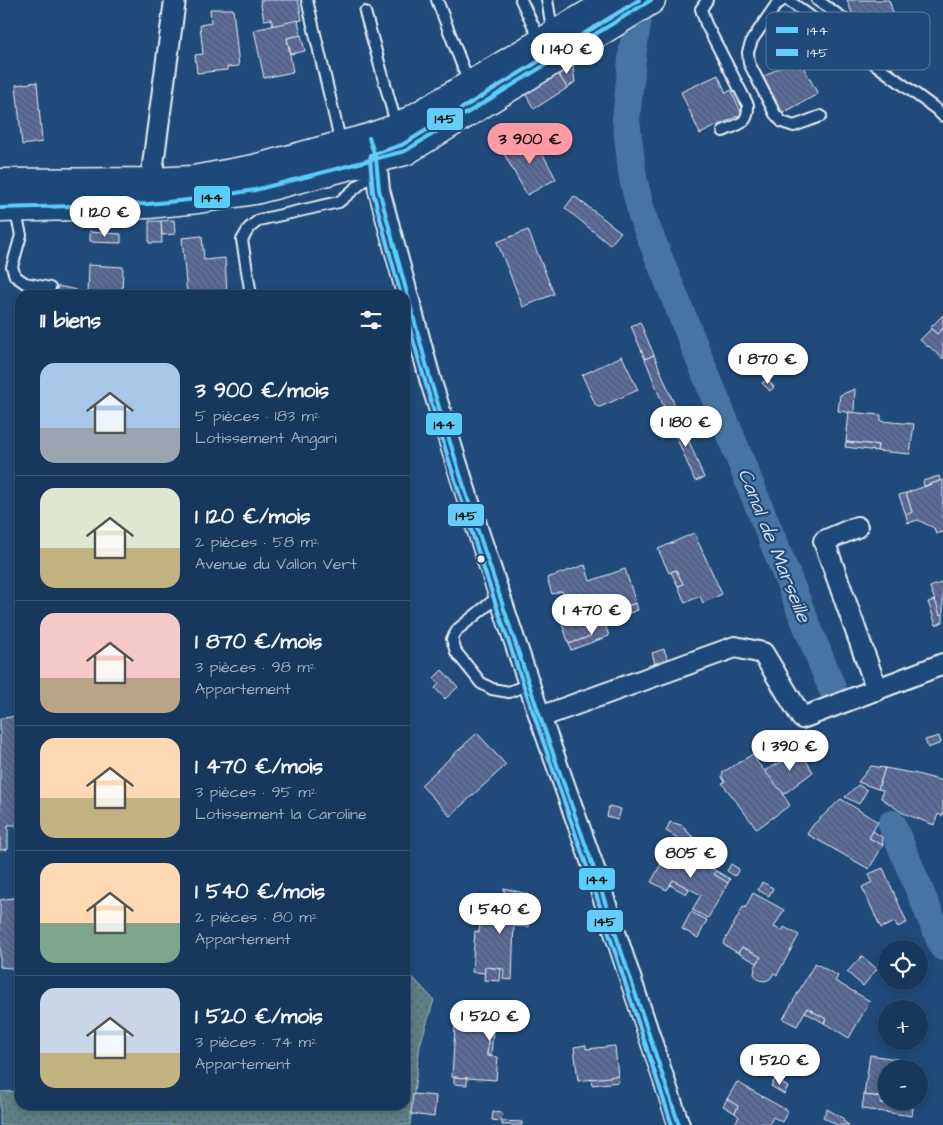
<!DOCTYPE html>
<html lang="fr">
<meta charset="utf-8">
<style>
:root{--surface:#17385c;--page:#244365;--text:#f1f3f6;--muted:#9eacbb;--line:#365272;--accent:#ff9aa2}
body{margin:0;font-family:"Architects Daughter",sans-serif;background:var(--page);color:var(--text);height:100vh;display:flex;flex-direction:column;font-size:19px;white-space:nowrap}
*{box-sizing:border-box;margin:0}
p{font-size:16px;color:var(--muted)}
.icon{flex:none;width:28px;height:28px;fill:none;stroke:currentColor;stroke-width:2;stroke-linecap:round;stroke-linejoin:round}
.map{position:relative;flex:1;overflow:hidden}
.panel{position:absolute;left:15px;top:290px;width:395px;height:820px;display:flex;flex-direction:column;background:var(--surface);border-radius:15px;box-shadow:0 2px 8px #0003,0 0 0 1px var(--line)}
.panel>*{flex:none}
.tools{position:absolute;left:878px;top:940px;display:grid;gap:10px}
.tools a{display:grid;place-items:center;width:50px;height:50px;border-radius:50%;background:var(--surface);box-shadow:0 2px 8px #0003,0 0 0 1px var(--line);font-size:25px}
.price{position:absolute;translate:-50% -42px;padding:0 11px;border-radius:18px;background:#fff;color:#222;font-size:16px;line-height:32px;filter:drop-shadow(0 1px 2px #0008)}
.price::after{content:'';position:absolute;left:50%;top:30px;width:15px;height:11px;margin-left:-8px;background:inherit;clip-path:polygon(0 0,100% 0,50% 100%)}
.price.on{background:var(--accent);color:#111}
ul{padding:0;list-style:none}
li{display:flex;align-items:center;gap:15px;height:125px;padding:0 25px}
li+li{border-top:1px solid var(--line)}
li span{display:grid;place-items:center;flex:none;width:140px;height:100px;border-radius:15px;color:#555}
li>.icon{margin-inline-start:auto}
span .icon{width:60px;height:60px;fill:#fffc;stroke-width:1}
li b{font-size:21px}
h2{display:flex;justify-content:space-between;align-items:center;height:60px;padding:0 25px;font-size:21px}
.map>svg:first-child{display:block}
</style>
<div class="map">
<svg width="943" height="1125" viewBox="0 0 943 1125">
<defs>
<pattern id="grass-dots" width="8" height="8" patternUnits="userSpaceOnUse" patternTransform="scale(1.25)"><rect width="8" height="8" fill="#5e7f84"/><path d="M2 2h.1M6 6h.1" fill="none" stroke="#53666a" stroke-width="1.8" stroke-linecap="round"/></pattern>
<pattern id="building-back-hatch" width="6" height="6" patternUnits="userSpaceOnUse" patternTransform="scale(1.25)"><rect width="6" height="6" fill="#5c6d9c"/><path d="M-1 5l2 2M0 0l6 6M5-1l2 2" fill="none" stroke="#50596f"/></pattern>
</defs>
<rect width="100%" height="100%" fill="#1f4a7a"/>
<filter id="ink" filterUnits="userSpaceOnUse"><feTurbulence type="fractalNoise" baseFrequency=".02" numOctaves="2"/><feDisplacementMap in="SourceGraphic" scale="10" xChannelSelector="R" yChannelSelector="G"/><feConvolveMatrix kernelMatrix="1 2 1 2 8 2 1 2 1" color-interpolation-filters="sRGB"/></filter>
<g filter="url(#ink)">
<path fill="url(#grass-dots)" stroke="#a3b8be" d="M405,969L434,1000L420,1045L410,1125H0V1092L20,1091V1105H405Z"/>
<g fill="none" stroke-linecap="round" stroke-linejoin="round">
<g stroke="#4775a3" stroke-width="28">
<path d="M641,0L633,49L626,120L633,178L642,216L832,688"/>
<path d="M892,824L943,947"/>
</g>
</g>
<g fill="url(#building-back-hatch)" stroke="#e8f1f8">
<path d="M260,0H298L302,20L273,26L271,19L264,20Z"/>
<path d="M847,0H889L894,16L873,20L870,16H859L852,13Z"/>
<path d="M210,9H233L239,66L227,67V70L197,73L195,55L203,54L200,25L211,23Z"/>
<path d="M298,20L301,35L287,38L293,72L264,78L254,30Z"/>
<path d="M301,35L305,51L291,54L287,38Z"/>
<path d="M798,57L818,94L783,113L763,77Z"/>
<path d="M572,62L575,82L567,88L557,72Z"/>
<path d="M557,72L567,88L534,109L525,93Z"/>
<path d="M718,75L726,93L731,90L742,114L700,134L681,92Z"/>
<path d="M37,82L42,142L22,145L16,85Z"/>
<path d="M533,136L556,179L527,195L503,152Z"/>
<path d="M574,196L621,232L610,245L565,208Z"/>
<path d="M174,220L175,234L162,235L161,221Z"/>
<path d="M149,221H161L162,243H149Z"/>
<path d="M528,230L554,294L523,307L497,242Z"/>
<path d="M89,232L121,234V243L89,242Z"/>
<path d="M202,236L204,260L225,258L227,293L187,295L182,238Z"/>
<path d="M88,265L123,267L122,295H87Z"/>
<path d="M58,286L77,290V295H56Z"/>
<path d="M943,315V328L937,334L930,328Z"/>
<path d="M640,322L654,355L645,359L631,326Z"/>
<path d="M943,328V359L929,346L928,347L920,340L931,329L937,334Z"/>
<path d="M654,355L679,416L669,420L645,359Z"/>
<path d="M622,356L638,390L600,407L596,406L582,375Z"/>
<path d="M767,379L774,387L770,391L762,383Z"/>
<path d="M855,389L854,413L838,411L840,395Z"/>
<path d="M849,412L881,415V421L914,424L910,454L877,451L878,445L846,442Z"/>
<path d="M679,416L704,478L695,481L669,420Z"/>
<path d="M846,442L878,445L877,451L845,447Z"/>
<path d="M939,476L940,481L924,486L923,481Z"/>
<path d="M943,480V532L936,534L934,528L918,520L908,523L906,515L912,512L906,493Z"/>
<path d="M906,493L912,512L906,515L899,495Z"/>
<path d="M694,533L722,594L703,603L700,596L685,603L678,586L683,584L676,570L669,573L658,549Z"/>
<path d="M585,565L590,581L625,569L636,603L585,620L591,636L569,644L558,612L568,608L562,591L552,594L547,578Z"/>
<path d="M676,570L683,584L678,586L671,572Z"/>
<path d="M943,582V614L940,615L930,587Z"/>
<path d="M565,599L568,608L558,612L555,603Z"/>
<path d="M935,600L940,615L943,614V622L936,625L928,602Z"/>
<path d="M636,603L638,610L604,622L601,615Z"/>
<path d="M604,622L609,636L571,650L569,644L591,636L587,627Z"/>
<path d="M664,649L668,660L655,664L652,653Z"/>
<path d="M442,670L458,687L445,699L435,688L439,684L434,678Z"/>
<path d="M20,715V844L16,825H8V849L0,850V719Z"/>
<path d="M477,733L506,765L450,816L421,785Z"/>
<path d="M939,736L941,743L928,748L925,740Z"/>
<path d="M801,752L813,772L784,794L764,771Z"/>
<path d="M753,754L757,762L784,794L783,795L790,805L757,829L722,783L725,782L722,777L723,772Z"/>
<path d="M871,766L885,768L878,789L858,782Z"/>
<path d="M885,768L917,774L943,781V814L942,816L938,814L934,825L903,813L881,798L883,790L878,789Z"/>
<path d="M858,785L867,790L859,804L845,797Z"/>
<path d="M841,799L878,822L869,838L883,845L869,869L807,834L813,825Z"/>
<path d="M609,806L621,809L618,820L607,817Z"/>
<path d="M670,822L681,825L694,838L690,845L666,831Z"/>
<path d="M873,831L882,837L883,845L869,838Z"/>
<path d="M671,846L716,871L714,874L728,883L708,918L692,910L701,895L673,880L667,890L651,882Z"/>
<path d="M731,864L739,869L735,876L727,871Z"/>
<path d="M883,868L907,923L897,927L895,922L881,928L862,887L872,882L869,874Z"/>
<path d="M716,871L730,879L728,883L714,874Z"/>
<path d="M673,880L689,889L686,894L670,885Z"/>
<path d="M762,882L773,888L769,896L758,890Z"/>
<path d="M504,888L527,894L529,922L514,921L512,980L503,979L504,969L485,967V973L472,972L475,931L479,932L481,914L504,917Z"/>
<path d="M753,893L784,910L774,927L782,931L784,927L799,935L777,975L774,973L770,979L765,981L759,980L754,974L755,967L761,957L742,947L738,953L723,944L743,907L745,908Z"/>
<path d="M19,897L20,969L0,967V900Z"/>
<path d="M691,912L707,920L698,938L682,929Z"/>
<path d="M514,921L529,922V927L514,926Z"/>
<path d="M742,947L761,957L757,963L738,953Z"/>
<path d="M862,956L877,969L863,986L847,972Z"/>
<path d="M815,963L838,976L835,981L870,1001L849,1038L824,1023L826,1019L807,1008L797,1026L783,1019Z"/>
<path d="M485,967L501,969L500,981L484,980Z"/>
<path d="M807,1008L826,1019L824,1023L805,1012Z"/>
<path d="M455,1027L489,1029L487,1056L498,1057L496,1080L452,1077Z"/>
<path d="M489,1029H493L491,1056H487Z"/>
<path d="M586,1045V1049L615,1046L618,1076L578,1081L574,1047Z"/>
<path d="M870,1055L903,1060L902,1069H886V1101H914L913,1108L880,1103L881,1097L864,1095Z"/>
<path d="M618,1076L619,1082L592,1085L591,1079Z"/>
<path d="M454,1077L467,1078V1085L454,1084Z"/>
<path d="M775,1079L788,1087L784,1094L771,1086Z"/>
<path d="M737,1082L788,1111L782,1122L773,1117L769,1125L761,1123L760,1125H738L735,1123L739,1117L735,1113L738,1106L727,1099Z"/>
<path d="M413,1094L436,1096L434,1117L411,1114Z"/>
<path d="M864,1095L881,1097L880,1103L913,1108L912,1116L862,1109Z"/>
<path d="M727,1099L738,1106L735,1113L723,1106Z"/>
<path d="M827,1109L844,1119L843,1121L849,1125H837L823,1117Z"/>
<path d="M493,1112L502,1113L501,1121L492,1120Z"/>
<path d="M502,1121L522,1122V1125H502Z"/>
</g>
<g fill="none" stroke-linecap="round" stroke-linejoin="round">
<g stroke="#e8f1f8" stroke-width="14">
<g id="service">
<path d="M307,0L341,144"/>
<path d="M437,0L469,83"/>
<path d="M521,0L541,42"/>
<path d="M547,0L553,34"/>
<path d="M707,0L701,9L706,24L748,105C749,124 739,124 723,131"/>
<path d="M783,0L776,5L752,40L748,52L749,63L775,114L782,122L794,126L821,116"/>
<path d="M788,0L936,109L943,116"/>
<path d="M817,0L847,21L863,30L912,23"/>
<path d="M365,12L397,127"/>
<path d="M15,209L21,235L12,267L15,276L25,283L50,288"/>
<path d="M251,295L242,240L249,228L259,220L339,202L376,171"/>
<path d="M499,596L458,629L452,639L456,652L481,683L492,689L509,692L529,684"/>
</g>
</g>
<g stroke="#e8f1f8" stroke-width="24">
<g id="minor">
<path d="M372,148L376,159L379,190L431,382L478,531L540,717L593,866L679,1125"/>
<path d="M149,194L175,0"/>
<path d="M857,527L824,541L877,690"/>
<path d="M540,717L735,647L763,653L802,718L943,664"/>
</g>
</g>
<g stroke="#e8f1f8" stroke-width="31">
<g id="secondary">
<path d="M0,183L150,182L193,180L254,169L369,138L398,128L613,0"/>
<path d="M0,208L148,204L198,199L255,190L405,151L651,0"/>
</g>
</g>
<use href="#service" stroke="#1f4a7a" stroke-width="10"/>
<use href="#minor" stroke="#1f4a7a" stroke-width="20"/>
<use href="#secondary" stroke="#1f4a7a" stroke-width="28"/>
<g stroke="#1f4a7a" stroke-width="8">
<g id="bus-1">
<path d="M369,138L376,159L379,190L431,382L478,531L540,717L593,866L679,1125"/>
<path d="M0,208L148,204L198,199L255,190L405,151L651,0"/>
</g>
</g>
<g stroke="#1f4a7a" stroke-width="8">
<g id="bus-2">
<path d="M401,295L373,192L370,159L371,155L402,145L639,0"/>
<path d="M405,310C456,499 523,683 587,867C616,953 644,1039 672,1125"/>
</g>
</g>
<use href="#bus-1" stroke="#5acefa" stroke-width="4"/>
<use href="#bus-2" stroke="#66cdf9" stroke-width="4"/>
</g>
</g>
<circle fill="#e8f1f8" stroke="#1f4a7a" stroke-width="2" cx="481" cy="559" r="4.5"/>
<g text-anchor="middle" stroke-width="4.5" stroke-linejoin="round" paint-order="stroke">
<g font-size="20" font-style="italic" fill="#d0deeb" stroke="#1f4a7a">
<text transform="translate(775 545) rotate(68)" y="7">Canal de Marseille</text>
</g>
</g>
<rect x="766" y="12" width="164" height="58" rx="8" fill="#1f4a7a" stroke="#5b7ca0" stroke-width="1"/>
<rect x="776" y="27" width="22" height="6" fill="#5acefa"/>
<rect x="776" y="49" width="22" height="7" fill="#66cdf9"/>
<g font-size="14" fill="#e8f1f8">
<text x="807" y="35">144</text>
<text x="807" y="57">145</text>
</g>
<g stroke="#1f4a7a" stroke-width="2">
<rect x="426" y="107" width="38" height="24" rx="5" fill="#66cdf9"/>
<rect x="193" y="185" width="38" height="24" rx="5" fill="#5acefa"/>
<rect x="425" y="412" width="38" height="24" rx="5" fill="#5acefa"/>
<rect x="447" y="503" width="38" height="24" rx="5" fill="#66cdf9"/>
<rect x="578" y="867" width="38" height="24" rx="5" fill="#5acefa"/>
<rect x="586" y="909" width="38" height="24" rx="5" fill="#66cdf9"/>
</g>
<g font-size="14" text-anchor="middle" font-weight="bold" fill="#111">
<text x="445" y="123">145</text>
<text x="212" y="202">144</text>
<text x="444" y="429">144</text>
<text x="466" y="520">145</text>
<text x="597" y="884">144</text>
<text x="605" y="926">145</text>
</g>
</svg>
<div class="tools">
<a><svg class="icon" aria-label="locate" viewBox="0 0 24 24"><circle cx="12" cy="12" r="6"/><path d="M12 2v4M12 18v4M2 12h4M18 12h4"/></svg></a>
<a>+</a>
<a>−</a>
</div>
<b class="price" style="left:567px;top:75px">1 140 €</b>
<b class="price on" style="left:530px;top:165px">3 900 €</b>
<b class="price" style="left:105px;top:238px">1 120 €</b>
<b class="price" style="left:768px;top:385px">1 870 €</b>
<b class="price" style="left:686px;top:448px">1 180 €</b>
<b class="price" style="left:592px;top:636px">1 470 €</b>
<b class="price" style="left:790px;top:772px">1 390 €</b>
<b class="price" style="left:691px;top:879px">805 €</b>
<b class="price" style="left:500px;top:935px">1 540 €</b>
<b class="price" style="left:490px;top:1042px">1 520 €</b>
<b class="price" style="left:780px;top:1086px">1 520 €</b>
<section class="panel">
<h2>11 biens<svg class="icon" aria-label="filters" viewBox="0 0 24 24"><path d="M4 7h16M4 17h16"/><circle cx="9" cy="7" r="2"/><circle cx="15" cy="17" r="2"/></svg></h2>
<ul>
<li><span style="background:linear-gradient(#a9c7e8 65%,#9aa5b1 0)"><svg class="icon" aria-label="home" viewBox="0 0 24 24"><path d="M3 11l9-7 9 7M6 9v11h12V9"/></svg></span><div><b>3 900 €/mois</b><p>5 pièces · 183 m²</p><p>Lotissement Angari</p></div></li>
<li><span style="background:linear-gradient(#dfe7d0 60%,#c2b280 0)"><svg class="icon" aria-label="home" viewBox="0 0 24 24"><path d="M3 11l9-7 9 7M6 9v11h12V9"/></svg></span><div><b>1 120 €/mois</b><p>2 pièces · 58 m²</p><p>Avenue du Vallon Vert</p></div></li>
<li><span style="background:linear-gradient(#f6c9c9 65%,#b9a48a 0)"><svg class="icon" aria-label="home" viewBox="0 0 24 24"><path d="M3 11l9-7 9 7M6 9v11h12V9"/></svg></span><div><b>1 870 €/mois</b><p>3 pièces · 98 m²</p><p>Appartement</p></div></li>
<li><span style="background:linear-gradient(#ffd9b3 60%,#c2b280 0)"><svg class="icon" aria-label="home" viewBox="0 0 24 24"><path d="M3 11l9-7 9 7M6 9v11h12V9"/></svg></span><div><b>1 470 €/mois</b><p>3 pièces · 95 m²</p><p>Lotissement la Caroline</p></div></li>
<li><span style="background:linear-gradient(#ffd9b3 60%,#7fa58c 0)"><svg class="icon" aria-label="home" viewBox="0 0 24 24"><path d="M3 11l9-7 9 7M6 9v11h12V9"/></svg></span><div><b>1 540 €/mois</b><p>2 pièces · 80 m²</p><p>Appartement</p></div></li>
<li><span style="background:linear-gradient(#c9d6e8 65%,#c2b280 0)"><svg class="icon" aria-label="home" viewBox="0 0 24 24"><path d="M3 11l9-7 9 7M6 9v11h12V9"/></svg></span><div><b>1 520 €/mois</b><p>3 pièces · 74 m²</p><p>Appartement</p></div></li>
</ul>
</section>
</div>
